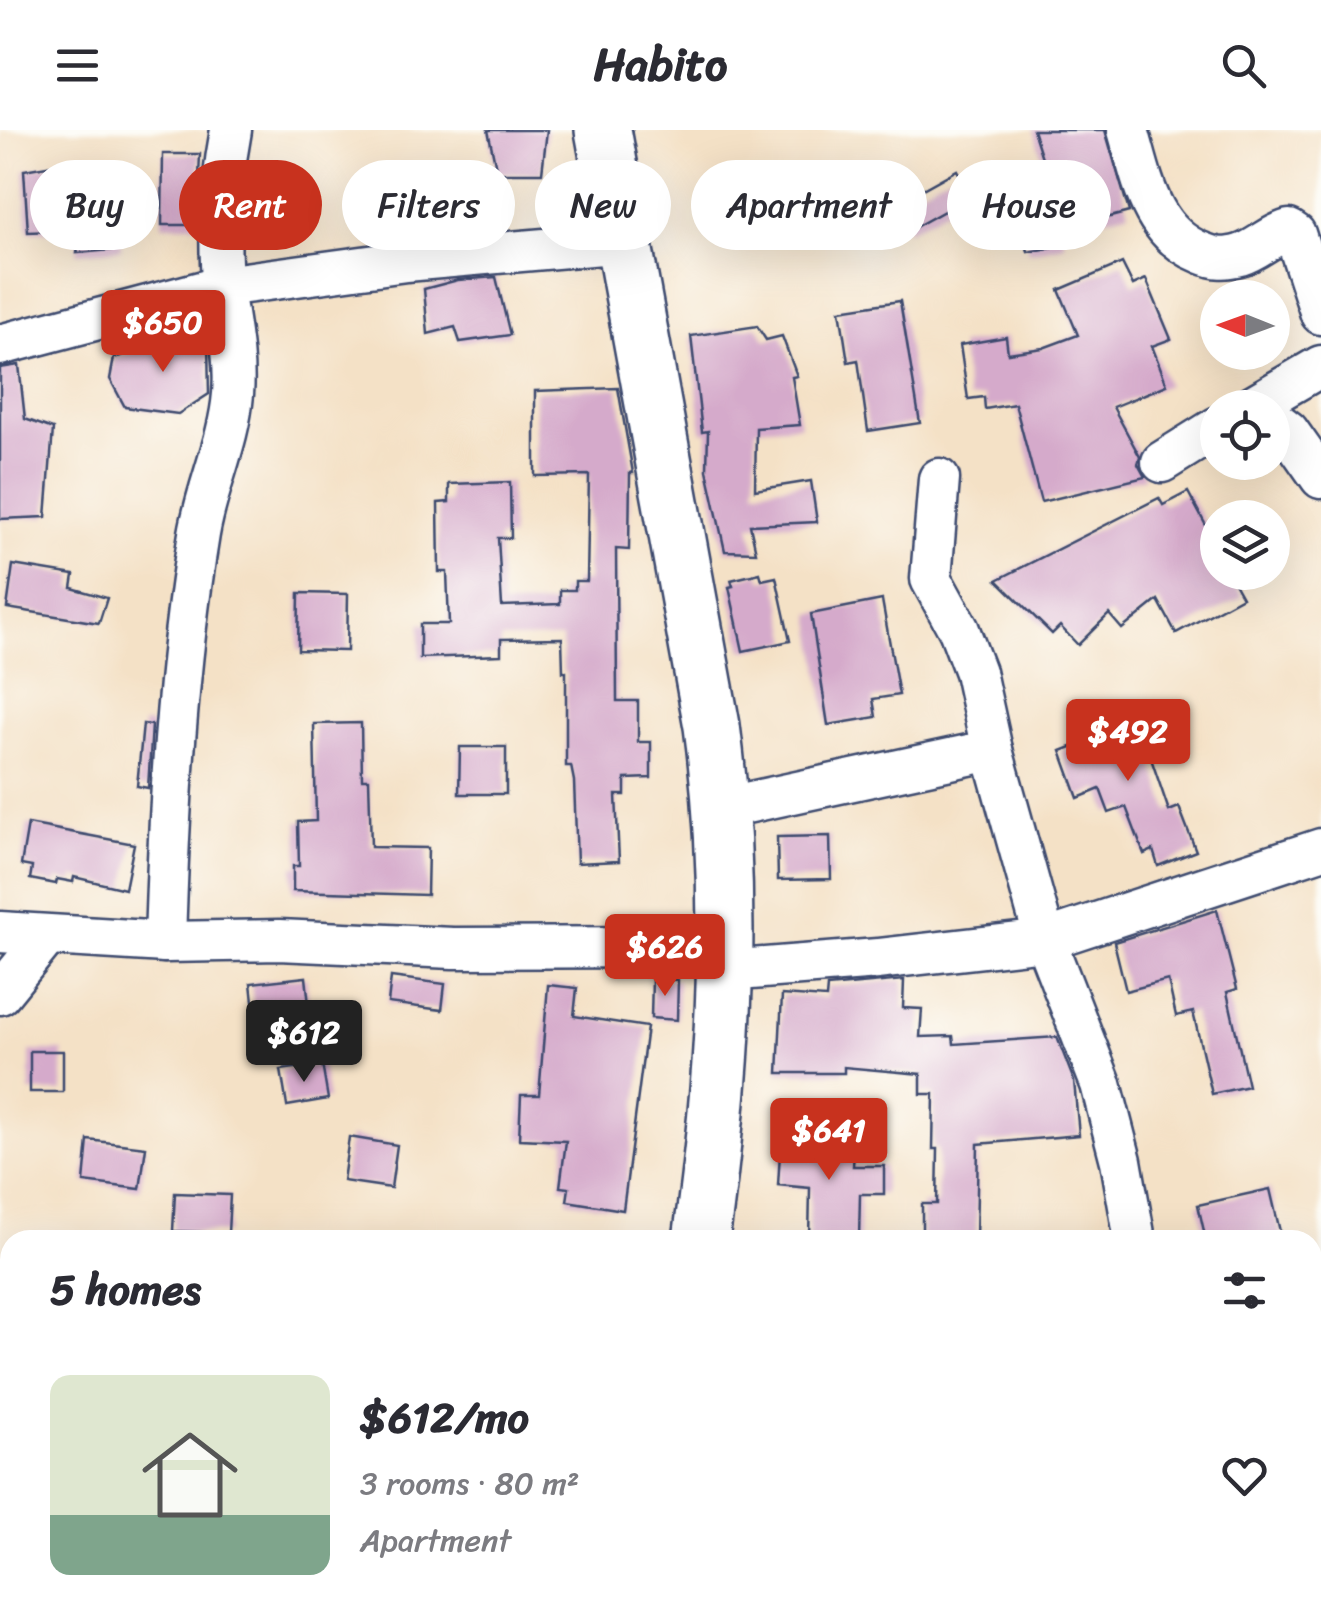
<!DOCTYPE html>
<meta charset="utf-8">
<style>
:root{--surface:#fff;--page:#f7f7f7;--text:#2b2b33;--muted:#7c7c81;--accent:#c8321e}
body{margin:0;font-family:Sriracha,sans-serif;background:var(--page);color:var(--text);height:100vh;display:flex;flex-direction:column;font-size:38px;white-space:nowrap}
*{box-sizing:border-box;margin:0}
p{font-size:32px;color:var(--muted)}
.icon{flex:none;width:55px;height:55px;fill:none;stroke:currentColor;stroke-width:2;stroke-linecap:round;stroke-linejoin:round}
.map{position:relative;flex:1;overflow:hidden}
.drawer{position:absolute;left:0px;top:1100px;width:1322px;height:392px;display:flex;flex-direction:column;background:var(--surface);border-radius:30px 30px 0 0;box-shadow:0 10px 40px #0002}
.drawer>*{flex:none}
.hud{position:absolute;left:30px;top:30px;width:1262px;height:90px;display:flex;gap:20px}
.needle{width:65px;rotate:271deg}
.fabs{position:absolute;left:1200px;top:150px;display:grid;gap:20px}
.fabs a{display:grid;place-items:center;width:90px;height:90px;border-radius:50%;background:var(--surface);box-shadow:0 10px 40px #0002;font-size:50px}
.price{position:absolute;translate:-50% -85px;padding:0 22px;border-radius:10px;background:var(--accent);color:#fff;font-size:32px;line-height:65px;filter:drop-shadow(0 2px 5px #0008)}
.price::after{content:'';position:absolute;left:50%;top:60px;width:30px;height:22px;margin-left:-15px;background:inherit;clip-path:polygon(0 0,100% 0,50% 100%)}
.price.selected{background:#222;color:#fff}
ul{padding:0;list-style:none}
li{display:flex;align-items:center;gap:30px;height:250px;padding:0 50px}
li span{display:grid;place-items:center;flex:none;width:280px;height:200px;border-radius:20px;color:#555}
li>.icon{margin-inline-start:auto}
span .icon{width:120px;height:120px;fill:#fffc;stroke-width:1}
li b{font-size:42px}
h2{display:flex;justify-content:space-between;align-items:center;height:120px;padding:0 50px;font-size:42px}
.chip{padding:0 35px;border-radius:45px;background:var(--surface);box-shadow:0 10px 40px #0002;font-size:35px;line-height:90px}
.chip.selected{background:var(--accent);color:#fff}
header{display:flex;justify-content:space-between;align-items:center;height:130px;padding:0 50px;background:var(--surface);font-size:45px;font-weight:700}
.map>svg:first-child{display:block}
</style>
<header><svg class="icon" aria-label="menu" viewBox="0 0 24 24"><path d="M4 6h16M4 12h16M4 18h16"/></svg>Habito<svg class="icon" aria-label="search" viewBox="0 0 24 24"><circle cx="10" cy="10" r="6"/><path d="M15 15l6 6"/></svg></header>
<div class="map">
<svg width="1321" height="1491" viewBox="0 0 1321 1491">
<rect width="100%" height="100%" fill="#fdfcf7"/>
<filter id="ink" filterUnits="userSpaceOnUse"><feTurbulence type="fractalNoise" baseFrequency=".01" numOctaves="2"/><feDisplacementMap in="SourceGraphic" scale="20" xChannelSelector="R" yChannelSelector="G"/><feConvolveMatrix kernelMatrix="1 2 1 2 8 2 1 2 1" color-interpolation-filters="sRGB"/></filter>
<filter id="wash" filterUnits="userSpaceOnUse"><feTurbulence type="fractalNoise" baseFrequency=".0048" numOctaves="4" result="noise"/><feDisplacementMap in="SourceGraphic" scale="40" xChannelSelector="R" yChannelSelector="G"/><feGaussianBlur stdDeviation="2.25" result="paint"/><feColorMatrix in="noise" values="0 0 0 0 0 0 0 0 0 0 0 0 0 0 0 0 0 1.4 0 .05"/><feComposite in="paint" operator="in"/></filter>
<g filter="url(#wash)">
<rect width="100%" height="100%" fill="#f4e1c6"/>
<g id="blocks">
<g fill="#d5aacb">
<path d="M488,0H547L542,43H497Z"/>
<path d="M1033,0H1105L1129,82L1061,100L1065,115L1028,122L1023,97L1039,94L1033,70L1054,65Z"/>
<path d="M163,24H200L197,95H162Z"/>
<path d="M81,30L88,92H121V119L77,123L80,100L28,102L24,40Z"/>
<path d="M957,40L971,66L908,101L894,75Z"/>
<path d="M1122,133L1133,155L1146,149L1171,209L1152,216L1167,255L1113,277L1140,327L1138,334L1145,347L1041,372L1015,274L985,279L984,267L968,269L960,215L1006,207L1008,223L1043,218L1078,205L1059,160Z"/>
<path d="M496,147L510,205L460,212L455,197L428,204L424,159L458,150Z"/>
<path d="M900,171L920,293L868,301L858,230L848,232L840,180Z"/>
<path d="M757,196L766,210L782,206L797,246L792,247L800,295L756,298L755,360L811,351L817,392L750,395L756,422L725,421L707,340L708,301L702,302L691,206Z"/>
<path d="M168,197L192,218L208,215L209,264L178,284L125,277L110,249L114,228L150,217L146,208Z"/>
<path d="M19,235L25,289L53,299L46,387L0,389V238Z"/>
<path d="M618,258L633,343H630L629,420L616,419L617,571H638V612H651V648L625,649V665H616L619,731L577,733L574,651L571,636H566V542H563L562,508L501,509V525L420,528V494H449L447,442H439L438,373L449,372V354L510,352L511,408H498L502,476L560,474V460H575V451H587L589,345L535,346V261Z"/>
<path d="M1188,362L1218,418V442H1228L1242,467L1176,503L1158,470L1122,499L1109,484L1078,515L1060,496L1052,504L997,450L1159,368L1163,375Z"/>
<path d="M13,435L74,445L72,458L107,468L99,493L7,478Z"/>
<path d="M760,443L762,450L776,447L790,511L743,521L729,457L733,456L731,450Z"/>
<path d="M299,463L348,464L347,521L298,520Z"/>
<path d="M882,470L899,565L873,569L876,587L828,595L811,484Z"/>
<path d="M1134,579L1169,681L1179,677L1196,721L1158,736L1153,720L1144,724L1126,677L1109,683L1100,659L1078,668L1061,621L1082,613L1078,600Z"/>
<path d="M361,593L362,649H369L371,717L428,718L427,765L293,761V736H299L298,692L316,691L314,594Z"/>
<path d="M143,594L152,595L148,658L137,656Z"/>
<path d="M460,617H506V664H459Z"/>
<path d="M28,694L134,714L125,759L74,747L73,752L57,749L56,754L30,749L32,737L21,735Z"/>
<path d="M830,706L831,749L778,750L777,707Z"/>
<path d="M1217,780L1237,859L1227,862L1248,956L1212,964L1193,882L1176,886L1168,850L1126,861L1114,812Z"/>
<path d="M306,847L309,875L254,881L251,853Z"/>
<path d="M391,847L445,854L442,880L388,873Z"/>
<path d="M652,849L678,850L677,890L651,888Z"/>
<path d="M904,850L903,878L922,879L920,907L953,906L954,914L1057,907L1074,951L1079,1005L978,1014L976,1110H922V1074H937L938,1019H933L934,964H921V944L844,937V943H778L782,865L826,868L827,857Z"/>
<path d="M548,855L577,858L574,886L647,897L623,1080L567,1071L569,1058L560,1057L566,1011L519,1009L521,965H539Z"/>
<rect x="30" y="921" width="33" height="41"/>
<path d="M322,934L328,969L287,976L281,940Z"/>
<path d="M815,1006L855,1009L853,1036H884V1064H860L859,1110H809L810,1058L778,1055L781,1007L815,1009Z"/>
<path d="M349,1007L397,1015L391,1058L343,1051Z"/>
<path d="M88,1010L146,1017L140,1059L84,1052Z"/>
<path d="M1270,1059L1282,1110H1206L1198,1075Z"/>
<path d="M175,1063L230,1065L228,1103L173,1101Z"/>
</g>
</g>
</g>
<g filter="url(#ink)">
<use href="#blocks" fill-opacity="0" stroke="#3c4a6e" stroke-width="2.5"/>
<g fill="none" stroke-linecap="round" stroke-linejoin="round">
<g stroke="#3c4a6e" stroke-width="45">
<g id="street">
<path d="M1128,0C1142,48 1150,103 1202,123C1216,129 1225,129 1240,125C1257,120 1271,105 1289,100L1295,104L1321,184"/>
<path d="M0,215L223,156L406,131L625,112"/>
<path d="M1249,278L1321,236"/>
<path d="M1272,289L1288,301L1321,348"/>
<path d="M1162,332L1218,297"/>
<path d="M939,349L931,449L959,500L975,542L992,620L1045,810L1101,954L1121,1031L1135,1110"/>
<path d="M723,678L992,620"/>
<path d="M0,802L165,812L279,810L453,818L670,817L727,814"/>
<path d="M165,812C169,677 177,537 199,404C207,356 229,312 233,264C236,229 228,193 223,158C217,104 221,53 231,0"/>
<path d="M725,841L878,829L1045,810L1321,719"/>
<path d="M0,864L47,806"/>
<path d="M0,1288L10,1289"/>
<path d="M1262,1482L1264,1491"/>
</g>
</g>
<g stroke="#3c4a6e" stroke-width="60">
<g id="secondary">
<path d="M603,0L712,596C735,768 725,939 701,1110"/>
<path d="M671,1491V1482"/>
</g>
</g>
<use href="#street" stroke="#fff" stroke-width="40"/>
<use href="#secondary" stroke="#fff" stroke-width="55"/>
</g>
</g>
</svg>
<div class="fabs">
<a><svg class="needle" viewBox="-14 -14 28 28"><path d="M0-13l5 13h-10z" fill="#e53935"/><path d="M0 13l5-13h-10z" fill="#7c7c81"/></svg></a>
<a><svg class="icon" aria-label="locate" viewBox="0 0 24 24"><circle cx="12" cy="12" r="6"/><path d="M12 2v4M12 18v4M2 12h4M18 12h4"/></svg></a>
<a><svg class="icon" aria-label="layers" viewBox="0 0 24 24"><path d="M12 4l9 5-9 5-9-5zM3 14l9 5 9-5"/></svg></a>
</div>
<b class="price" style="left:163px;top:245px">$650</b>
<b class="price" style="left:1128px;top:654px">$492</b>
<b class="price" style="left:665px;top:869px">$626</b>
<b class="price selected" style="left:304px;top:955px">$612</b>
<b class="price" style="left:829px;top:1053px">$641</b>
<div class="hud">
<a class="chip">Buy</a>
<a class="chip selected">Rent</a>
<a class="chip">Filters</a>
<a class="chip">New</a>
<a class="chip">Apartment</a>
<a class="chip">House</a>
</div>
<section class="drawer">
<h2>5 homes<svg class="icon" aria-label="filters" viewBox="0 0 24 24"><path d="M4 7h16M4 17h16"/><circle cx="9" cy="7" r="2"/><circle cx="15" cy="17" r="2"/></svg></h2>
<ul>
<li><span style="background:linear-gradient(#dfe7d0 70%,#7fa58c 0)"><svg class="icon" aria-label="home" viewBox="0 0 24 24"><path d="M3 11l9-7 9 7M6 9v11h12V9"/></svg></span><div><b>$612/mo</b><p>3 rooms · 80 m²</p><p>Apartment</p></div><svg class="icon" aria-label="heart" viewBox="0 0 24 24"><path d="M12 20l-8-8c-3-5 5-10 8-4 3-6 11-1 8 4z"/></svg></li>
</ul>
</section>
</div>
